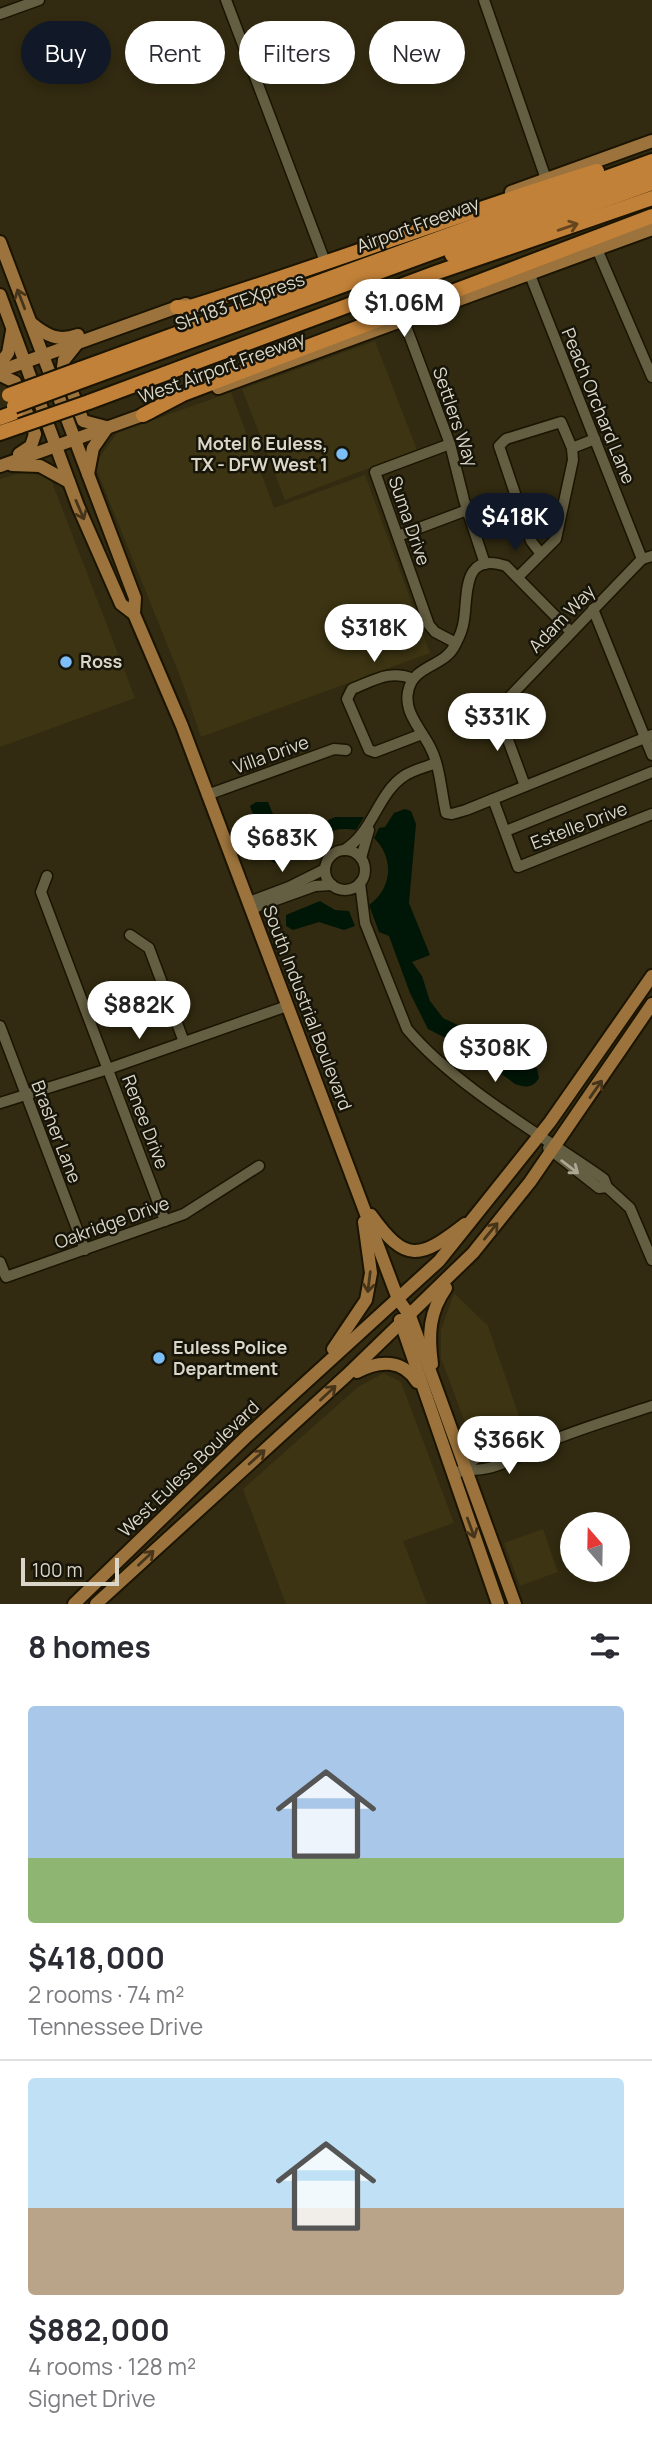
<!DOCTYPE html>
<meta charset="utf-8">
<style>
:root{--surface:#fff;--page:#f7f7f7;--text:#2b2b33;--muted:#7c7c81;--line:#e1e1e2;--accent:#111827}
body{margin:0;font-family:Manrope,sans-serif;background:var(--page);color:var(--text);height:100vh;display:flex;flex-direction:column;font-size:26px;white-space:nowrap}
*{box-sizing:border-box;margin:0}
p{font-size:23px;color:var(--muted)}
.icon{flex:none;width:38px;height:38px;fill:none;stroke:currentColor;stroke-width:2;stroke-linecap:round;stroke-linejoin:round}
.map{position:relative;height:1604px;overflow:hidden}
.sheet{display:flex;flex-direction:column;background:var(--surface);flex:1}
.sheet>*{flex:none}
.top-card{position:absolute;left:21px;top:21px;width:611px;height:63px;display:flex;gap:14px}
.needle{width:46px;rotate:340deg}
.buttons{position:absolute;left:560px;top:1512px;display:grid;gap:14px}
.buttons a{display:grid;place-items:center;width:70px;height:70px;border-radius:50%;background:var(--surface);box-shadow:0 4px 10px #0003;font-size:35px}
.scale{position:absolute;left:21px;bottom:18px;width:98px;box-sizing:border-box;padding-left:7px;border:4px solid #dbd7c8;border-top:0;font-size:19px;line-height:24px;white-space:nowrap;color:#dbd7c8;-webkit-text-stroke:5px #171409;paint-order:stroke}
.price{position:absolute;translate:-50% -60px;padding:0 16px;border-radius:24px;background:#fff;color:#222;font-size:23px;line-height:46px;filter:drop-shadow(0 2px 4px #0008)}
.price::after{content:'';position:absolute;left:50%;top:42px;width:21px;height:16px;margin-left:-10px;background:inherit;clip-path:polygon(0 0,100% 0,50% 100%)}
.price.selected{background:var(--accent);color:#fff}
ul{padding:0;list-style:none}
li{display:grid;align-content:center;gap:14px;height:371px;padding:0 28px}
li+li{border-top:2px solid var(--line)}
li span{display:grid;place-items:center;height:217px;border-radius:7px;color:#555}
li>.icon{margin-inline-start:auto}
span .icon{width:126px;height:126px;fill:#fffc;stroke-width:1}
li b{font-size:30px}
h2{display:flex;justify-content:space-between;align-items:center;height:84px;padding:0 28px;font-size:30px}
.tag{padding:0 24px;border-radius:32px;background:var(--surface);box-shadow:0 4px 10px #0003;font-size:24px;line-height:63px}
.tag.selected{background:var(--accent);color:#fff}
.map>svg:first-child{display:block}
</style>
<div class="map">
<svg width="652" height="1604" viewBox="0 0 652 1604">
<rect width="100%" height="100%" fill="#322b11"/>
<g fill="#3c3412">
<path d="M375,341L417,450L285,500L242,389Z"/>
<path d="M231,392L274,508L365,475L430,653L201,737L182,681L97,471L98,459L117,433Z"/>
<path d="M24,472L50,477L135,698L0,747V479Z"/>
<path d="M454,1293L488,1326L521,1422L471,1439L441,1358V1330Z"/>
<path d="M384,1373L401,1382L454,1523L403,1541L427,1604H286L243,1489L358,1387Z"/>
<path d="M543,1529L558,1572L520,1586L504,1543Z"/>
</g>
<g fill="#001607">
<path d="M256,802H268L280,831L289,839L335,817H364L356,830C331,826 327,833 312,850C306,857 284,862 274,863L270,860L250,806Z"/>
<path d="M405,809L411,811L416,824L409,903L430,955L412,962L422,976L430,1001L443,1018L471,1031L523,1067L537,1068L539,1078C533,1088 525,1088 515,1084L469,1050L428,1029L410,993L389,936L379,932L369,905C393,888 394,857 374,838L379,828L385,827L394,813Z"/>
<path d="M320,901L335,910L349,911L355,926L344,930L319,922L293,930L286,926V915Z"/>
</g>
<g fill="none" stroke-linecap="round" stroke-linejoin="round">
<g stroke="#1a1400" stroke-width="13">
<g id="minor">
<path d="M226,0L324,259"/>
<path d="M484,0L546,179"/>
<path d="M0,14L39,0"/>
<path d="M597,249L652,377"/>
<path d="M404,321L450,444L464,500L485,564"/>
<path d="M450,444L375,472L429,625L435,632L456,643"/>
<path d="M572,448L595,439"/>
<path d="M398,536L467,510"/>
<path d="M642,559L652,556"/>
<path d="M518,577L556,539L573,460L572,448L561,422L506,439L499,446L531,541L541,554"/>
<path d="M593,609L652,755"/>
<path d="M571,632L506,566C462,551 468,594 464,620C463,628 459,638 455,645C444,668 413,664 408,692C404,712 420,728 429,745C440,764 441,791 446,813L452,814L466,810L652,735"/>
<path d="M413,679C390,669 373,681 352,689L347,699L369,750L375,752L422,734"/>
<path d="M525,786L497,710L642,559L530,275"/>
<path d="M207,795L334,749L346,750"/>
<path d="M493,799L518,867L652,814"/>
<path d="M506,831L652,772"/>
<path d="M344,850C373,833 377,794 404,776C413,770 426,767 436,763"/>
<circle cx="345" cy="870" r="20"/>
<path d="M361,858L369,830"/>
<path d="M47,876L41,892L165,1221"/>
<path d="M360,883L365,923L407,1029C456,1087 543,1136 604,1179L607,1187L630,1208L652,1260"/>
<path d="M249,902L289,887L325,869"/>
<path d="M251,909L315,886L332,885"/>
<path d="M130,935L149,948L184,1042"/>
<path d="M0,1026L85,1250"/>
<path d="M0,1103L108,1069L287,1006"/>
<path d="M548,1148L599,1188L607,1187"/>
<path d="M0,1262L6,1277L184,1214L259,1166"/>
<path d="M466,1469C496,1474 526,1450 553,1440C585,1427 619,1417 652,1406"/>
<path d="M453,1476C462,1471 467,1464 475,1459C494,1448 522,1444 542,1444"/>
</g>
</g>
<g stroke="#1a1400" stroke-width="16">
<g id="major">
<path d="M511,192L652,141"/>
<path d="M0,242L135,598L134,614"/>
<path d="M0,295L78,506L121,604L134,614L182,726L398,1299L410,1316L515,1604"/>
<path d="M31,323C47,336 58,342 78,335"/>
<path d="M76,345L64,360L63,367L83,421L106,427"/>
<path d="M0,364L8,353L12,331"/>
<path d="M0,371L186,304"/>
<path d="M0,375L15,382L35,434L31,446L19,454"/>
<path d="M218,388L652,229"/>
<path d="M12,465L40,466L69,482"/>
<path d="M0,466L151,412"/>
<path d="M88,474L93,448L107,428"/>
<path d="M371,1215C406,1264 420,1259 465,1224"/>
<path d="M400,1320L498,1604"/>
<path d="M333,1349L366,1300L371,1273L364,1222"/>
<path d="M432,1364C428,1335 429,1312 446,1288"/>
<path d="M357,1372C379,1360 403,1359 417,1382"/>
<path d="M74,1604L247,1436L439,1261L550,1122L652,976"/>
<path d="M96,1604L347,1375L473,1253L530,1182L652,1004"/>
</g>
</g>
<g stroke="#1a1400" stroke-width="18">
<g id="highway">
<path d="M452,255L652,183"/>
<path d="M177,307L187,308C325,266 459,213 597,171"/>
<path d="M80,369L652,161"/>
<path d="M84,380L652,172"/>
<path d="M89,402L438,272L652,198"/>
<path d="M143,415L183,394L652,216"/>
<path d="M0,418L16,412"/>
<path d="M0,433L20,426"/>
</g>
</g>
<use href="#minor" stroke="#645e42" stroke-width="10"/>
<use href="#major" stroke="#9c733c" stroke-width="12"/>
<use href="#highway" stroke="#c28138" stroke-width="14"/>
<g stroke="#1a1400" stroke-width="18" stroke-linecap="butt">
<g id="highway-bridge">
<path d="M9,395L80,369"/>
<path d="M14,406L84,380"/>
<path d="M20,426L89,402"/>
</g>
</g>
<use href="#highway-bridge" stroke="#c28138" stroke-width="14"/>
</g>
<defs><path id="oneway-shaft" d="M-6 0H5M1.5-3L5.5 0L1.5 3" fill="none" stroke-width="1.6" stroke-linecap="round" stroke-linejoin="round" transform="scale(1.75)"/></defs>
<use stroke="#64451e" href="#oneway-shaft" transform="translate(568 227) rotate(-19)"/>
<g stroke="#46351b">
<use href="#oneway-shaft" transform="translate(21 299) rotate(-111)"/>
<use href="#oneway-shaft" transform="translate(80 510) rotate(67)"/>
<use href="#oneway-shaft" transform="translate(596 1089) rotate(-55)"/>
<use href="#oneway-shaft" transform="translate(491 1231) rotate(-51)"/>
<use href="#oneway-shaft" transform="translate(369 1282) rotate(97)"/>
<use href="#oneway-shaft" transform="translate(328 1393) rotate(-43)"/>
<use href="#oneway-shaft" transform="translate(257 1457) rotate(-42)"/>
<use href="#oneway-shaft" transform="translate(471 1528) rotate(70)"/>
<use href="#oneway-shaft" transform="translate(146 1558) rotate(-43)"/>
</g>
<use stroke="#aba792" href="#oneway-shaft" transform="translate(570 1167) rotate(37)"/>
<g fill="#7cbef9" stroke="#171409" stroke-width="2.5">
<circle cx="342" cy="454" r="7"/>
<circle cx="66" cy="662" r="7"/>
<circle cx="159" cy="1358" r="7"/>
</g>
<g text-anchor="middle" stroke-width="5" stroke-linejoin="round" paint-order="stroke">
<g font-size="18" fill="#dbd7c8" stroke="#171409">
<text transform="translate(418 225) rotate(-20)" y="6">Airport Freeway</text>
<text transform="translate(240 302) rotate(-20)" y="6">SH 183 TEXpress</text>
<text transform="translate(222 368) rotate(-20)" y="6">West Airport Freeway</text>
<text transform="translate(598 406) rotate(68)" y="6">Peach Orchard Lane</text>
<text transform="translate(455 417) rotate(71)" y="6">Settlers Way</text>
<text transform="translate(409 521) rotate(71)" y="6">Suma Drive</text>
<text transform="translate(562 619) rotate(-46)" y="6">Adam Way</text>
<text transform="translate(271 755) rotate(-20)" y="6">Villa Drive</text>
<text transform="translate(579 826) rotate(-21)" y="6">Estelle Drive</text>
<text transform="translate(307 1008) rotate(69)" y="6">South Industrial Boulevard</text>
<text transform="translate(145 1122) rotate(69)" y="6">Renee Drive</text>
<text transform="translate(56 1132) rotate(69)" y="6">Brasher Lane</text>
<text transform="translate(112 1223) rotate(-20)" y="6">Oakridge Drive</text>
<text transform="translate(189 1469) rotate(-44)" y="6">West Euless Boulevard</text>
</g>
<g font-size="18" font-weight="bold" fill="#dbd7c8" stroke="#171409" text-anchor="start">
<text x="328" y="450" text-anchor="end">Motel 6 Euless,<tspan x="328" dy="21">TX - DFW West 1</tspan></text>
<text x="80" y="668">Ross</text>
<text x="173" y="1354">Euless Police<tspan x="173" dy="21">Department</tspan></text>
</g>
</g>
</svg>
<div class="buttons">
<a><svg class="needle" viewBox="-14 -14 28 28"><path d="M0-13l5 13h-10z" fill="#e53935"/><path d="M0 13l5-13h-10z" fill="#7c7c81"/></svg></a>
</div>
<div class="scale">100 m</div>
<b class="price" style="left:404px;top:339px">$1.06M</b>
<b class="price selected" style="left:515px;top:553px">$418K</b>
<b class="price" style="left:374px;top:664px">$318K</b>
<b class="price" style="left:497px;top:753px">$331K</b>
<b class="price" style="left:282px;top:874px">$683K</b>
<b class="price" style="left:139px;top:1041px">$882K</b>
<b class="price" style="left:495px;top:1084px">$308K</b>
<b class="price" style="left:509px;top:1476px">$366K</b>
<div class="top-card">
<a class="tag selected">Buy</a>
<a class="tag">Rent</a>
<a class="tag">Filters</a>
<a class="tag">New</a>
</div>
</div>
<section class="sheet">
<h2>8 homes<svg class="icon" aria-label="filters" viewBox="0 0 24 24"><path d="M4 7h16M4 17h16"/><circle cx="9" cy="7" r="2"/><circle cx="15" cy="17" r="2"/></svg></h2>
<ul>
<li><span style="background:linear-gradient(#a9c7e8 70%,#8fb573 0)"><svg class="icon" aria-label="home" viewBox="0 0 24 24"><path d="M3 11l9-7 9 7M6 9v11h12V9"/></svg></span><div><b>$418,000</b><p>2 rooms · 74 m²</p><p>Tennessee Drive</p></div></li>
<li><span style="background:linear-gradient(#bfe0f5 60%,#b9a48a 0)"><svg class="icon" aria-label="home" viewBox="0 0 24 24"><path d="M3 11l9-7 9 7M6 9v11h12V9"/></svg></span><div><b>$882,000</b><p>4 rooms · 128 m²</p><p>Signet Drive</p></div></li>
</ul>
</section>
